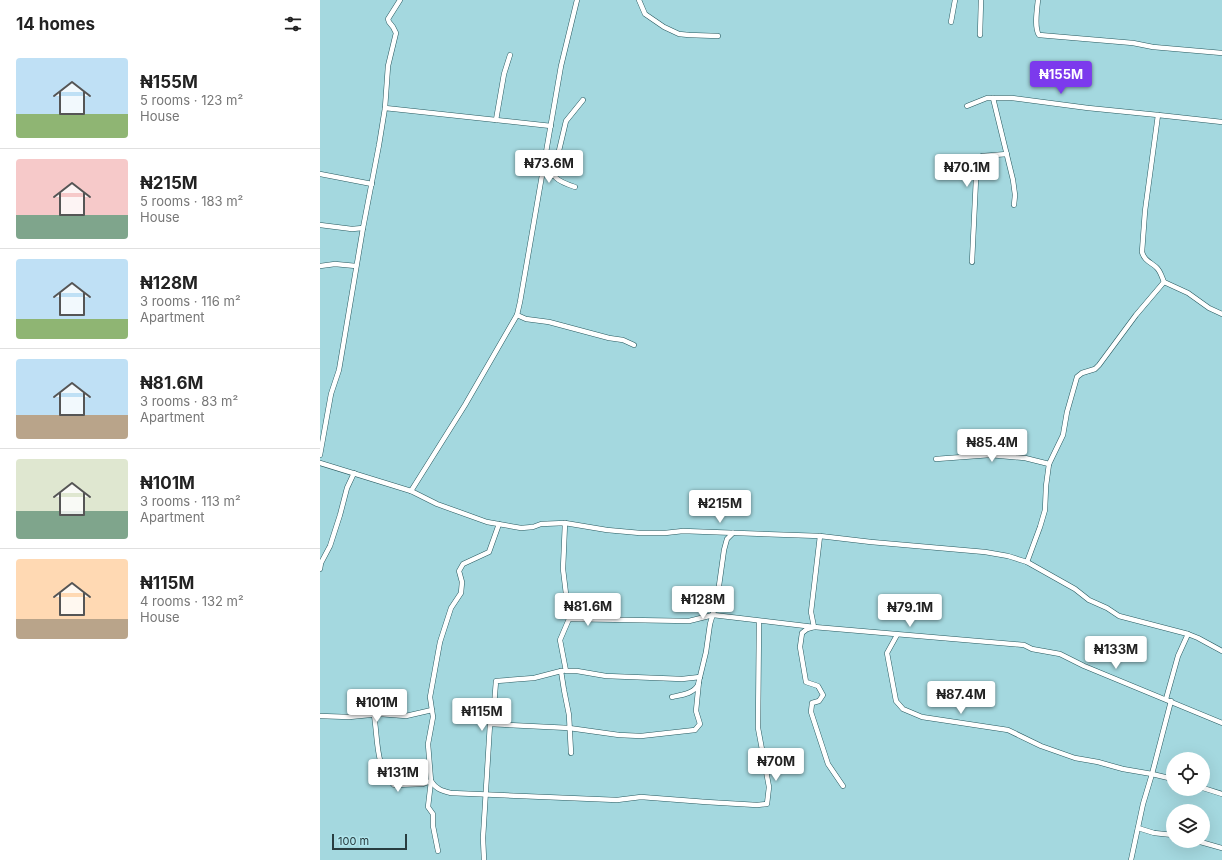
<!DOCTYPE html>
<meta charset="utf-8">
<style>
:root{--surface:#fff;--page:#f2f2f2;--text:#222;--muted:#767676;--line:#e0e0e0;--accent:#7c3aed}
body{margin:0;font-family:Inter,sans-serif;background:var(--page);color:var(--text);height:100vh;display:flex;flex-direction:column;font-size:15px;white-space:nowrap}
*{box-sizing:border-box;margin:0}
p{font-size:13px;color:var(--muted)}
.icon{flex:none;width:22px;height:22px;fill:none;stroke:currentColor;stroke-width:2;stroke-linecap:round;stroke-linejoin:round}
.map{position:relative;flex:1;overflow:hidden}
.side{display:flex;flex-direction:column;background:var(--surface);width:320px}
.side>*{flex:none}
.controls{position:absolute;left:846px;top:752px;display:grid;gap:8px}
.controls a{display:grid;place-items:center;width:44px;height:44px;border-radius:50%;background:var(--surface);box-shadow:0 4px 16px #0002;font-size:20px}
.scale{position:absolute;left:12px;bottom:10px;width:75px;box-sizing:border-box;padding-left:4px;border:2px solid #283d40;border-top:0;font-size:11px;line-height:14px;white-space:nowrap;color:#283d40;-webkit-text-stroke:3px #b1e5ec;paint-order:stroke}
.price{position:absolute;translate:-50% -34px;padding:0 9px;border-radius:4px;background:#fff;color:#222;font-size:13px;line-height:26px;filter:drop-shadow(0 1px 2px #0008)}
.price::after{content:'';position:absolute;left:50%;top:24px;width:12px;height:9px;margin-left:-6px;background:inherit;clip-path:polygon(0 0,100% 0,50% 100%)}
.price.selected{background:var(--accent);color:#fff}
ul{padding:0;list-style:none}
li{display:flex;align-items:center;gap:12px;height:100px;padding:0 16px}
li+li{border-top:1px solid var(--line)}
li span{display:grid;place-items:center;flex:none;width:112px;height:80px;border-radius:4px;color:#555}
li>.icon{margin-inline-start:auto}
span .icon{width:48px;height:48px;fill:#fffc;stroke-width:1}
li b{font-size:17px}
h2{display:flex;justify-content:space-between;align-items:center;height:48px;padding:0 16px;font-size:17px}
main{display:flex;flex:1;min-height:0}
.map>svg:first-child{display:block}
</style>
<main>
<section class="side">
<h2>14 homes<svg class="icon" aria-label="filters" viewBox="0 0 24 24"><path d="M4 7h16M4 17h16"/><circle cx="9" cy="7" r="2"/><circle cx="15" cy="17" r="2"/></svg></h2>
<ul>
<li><span style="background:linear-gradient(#bfe0f5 70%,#8fb573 0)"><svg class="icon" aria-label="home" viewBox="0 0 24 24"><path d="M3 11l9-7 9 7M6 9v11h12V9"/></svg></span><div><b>₦155M</b><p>5 rooms · 123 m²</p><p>House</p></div></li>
<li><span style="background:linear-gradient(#f6c9c9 70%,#7fa58c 0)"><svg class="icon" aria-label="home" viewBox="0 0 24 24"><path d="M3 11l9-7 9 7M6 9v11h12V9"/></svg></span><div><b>₦215M</b><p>5 rooms · 183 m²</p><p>House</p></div></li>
<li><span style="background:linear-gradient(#bfe0f5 75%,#8fb573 0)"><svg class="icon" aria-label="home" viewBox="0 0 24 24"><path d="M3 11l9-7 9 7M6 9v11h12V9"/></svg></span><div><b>₦128M</b><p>3 rooms · 116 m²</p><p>Apartment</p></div></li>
<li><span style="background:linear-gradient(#bfe0f5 70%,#b9a48a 0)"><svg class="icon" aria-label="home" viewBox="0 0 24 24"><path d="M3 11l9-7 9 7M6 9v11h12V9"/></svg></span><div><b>₦81.6M</b><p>3 rooms · 83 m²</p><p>Apartment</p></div></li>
<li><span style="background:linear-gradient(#dfe7d0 65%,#7fa58c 0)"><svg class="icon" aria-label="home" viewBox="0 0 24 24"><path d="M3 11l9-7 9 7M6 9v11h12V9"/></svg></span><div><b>₦101M</b><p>3 rooms · 113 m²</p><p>Apartment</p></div></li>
<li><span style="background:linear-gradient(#ffd9b3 75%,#b9a48a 0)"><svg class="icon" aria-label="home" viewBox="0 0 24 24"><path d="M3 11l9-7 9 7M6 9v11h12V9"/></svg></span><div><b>₦115M</b><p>4 rooms · 132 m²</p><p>House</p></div></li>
</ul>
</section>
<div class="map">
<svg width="902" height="860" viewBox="0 0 902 860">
<rect width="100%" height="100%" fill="#a4d8df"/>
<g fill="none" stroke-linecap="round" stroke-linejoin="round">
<g stroke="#27595f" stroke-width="5.5">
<g id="minor">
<path d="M319,0L325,14L344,27L359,34L369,35L398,36"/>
<path d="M718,0C717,9 714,28 719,35L813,43L833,47L902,53"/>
<path d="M631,22L635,0"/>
<path d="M660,35L661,0"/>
<path d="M673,98L693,180L695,195L694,205"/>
<path d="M647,106L667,98H692L768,108L838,115"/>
<path d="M65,108L68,66L76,33L73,27L69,22L68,19L80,0"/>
<path d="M176,120L184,74L190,55"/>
<path d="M902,122L838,115L825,211L822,252C824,260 830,262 836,267C840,270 842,277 844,282L868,293L889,308L902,314"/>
<path d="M226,158C234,178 234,180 255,187"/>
<path d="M0,174L52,184"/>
<path d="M233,176L246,121L263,100"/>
<path d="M0,225L32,229L43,228"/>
<path d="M652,262L657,158L662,156L687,154"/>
<path d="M0,266L15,264L36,266"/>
<path d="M844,282L816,315L779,365L775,369L762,373L757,377L747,412L743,435L729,464L726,486L725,510L720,527L707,562L755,589L769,600L787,608L799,616L868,634L878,638L902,651"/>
<path d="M197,315L206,319L229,322L289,338L303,340L314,345"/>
<path d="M0,455L11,394L19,370L43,228L59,145L65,108L231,126"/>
<path d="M616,459L670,455L705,458L729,464"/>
<path d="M0,463L91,491L117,504L167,522L201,528L213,527L221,524L245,523L287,530L320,533H345L363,531L500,536L551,542L665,552L688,556L707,562"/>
<path d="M91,491L145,405L197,315L200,302L241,66L257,0"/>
<path d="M245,523L243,569L249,619L369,621L393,615L494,627L704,645L712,649L740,654L764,666L902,723"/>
<path d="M500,536L491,612L494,627L487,629L482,633L480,647L486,682L498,686L503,695L499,701L492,703L491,712L508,764L523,786"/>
<path d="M0,569L1,563L10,546L20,515L27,488L34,473"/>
<path d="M249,619L240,640L246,671H257L286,676L362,679L380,677"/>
<path d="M577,635L567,653L576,701L583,709L602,717L688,730L721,746L755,758L778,762L803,769L832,774L853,779"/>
<path d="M243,671H241L244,690L249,715L251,753"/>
<path d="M352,697C361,695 373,694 378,685L386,652L390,624L397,600L404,550L407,539L413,533"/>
<path d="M846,699L858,656L868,634"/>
<path d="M54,715C58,738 55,768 74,785L103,784L111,781C116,789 122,791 131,793L297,800L321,797L386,802L437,805L447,804L449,787L438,728L439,621"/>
<path d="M0,716L29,717L60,714L86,716L112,710"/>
<path d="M170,724L249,728L299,735L321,736L375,730L380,724L376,711L379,681"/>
<path d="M883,788L902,794"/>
<path d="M818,828L834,833L853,835"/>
<path d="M877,841L902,848"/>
<path d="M118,851L113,826V814L108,807L111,781L108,744L113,717L110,697L120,642L131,608L141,593L142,582L139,571L143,564L169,552L179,524"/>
<path d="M164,860L163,838L170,724L173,719L176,681L214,678L241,671"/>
<path d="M811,860L823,804L832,774L851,701"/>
</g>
</g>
<use href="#minor" stroke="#fff" stroke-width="4.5"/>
</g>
</svg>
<div class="controls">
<a><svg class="icon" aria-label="locate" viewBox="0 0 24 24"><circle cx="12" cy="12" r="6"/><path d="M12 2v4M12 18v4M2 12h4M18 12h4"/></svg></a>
<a><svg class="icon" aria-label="layers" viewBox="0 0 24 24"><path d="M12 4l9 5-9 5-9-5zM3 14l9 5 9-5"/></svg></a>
</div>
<div class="scale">100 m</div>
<b class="price selected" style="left:741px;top:95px">₦155M</b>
<b class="price" style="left:229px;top:184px">₦73.6M</b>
<b class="price" style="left:647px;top:188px">₦70.1M</b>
<b class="price" style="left:672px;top:463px">₦85.4M</b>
<b class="price" style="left:400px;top:524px">₦215M</b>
<b class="price" style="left:383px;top:620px">₦128M</b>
<b class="price" style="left:268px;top:627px">₦81.6M</b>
<b class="price" style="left:590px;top:628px">₦79.1M</b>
<b class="price" style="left:796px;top:670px">₦133M</b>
<b class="price" style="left:641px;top:715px">₦87.4M</b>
<b class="price" style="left:57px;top:723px">₦101M</b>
<b class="price" style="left:162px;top:732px">₦115M</b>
<b class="price" style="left:456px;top:782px">₦70M</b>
<b class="price" style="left:78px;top:793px">₦131M</b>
</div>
</main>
